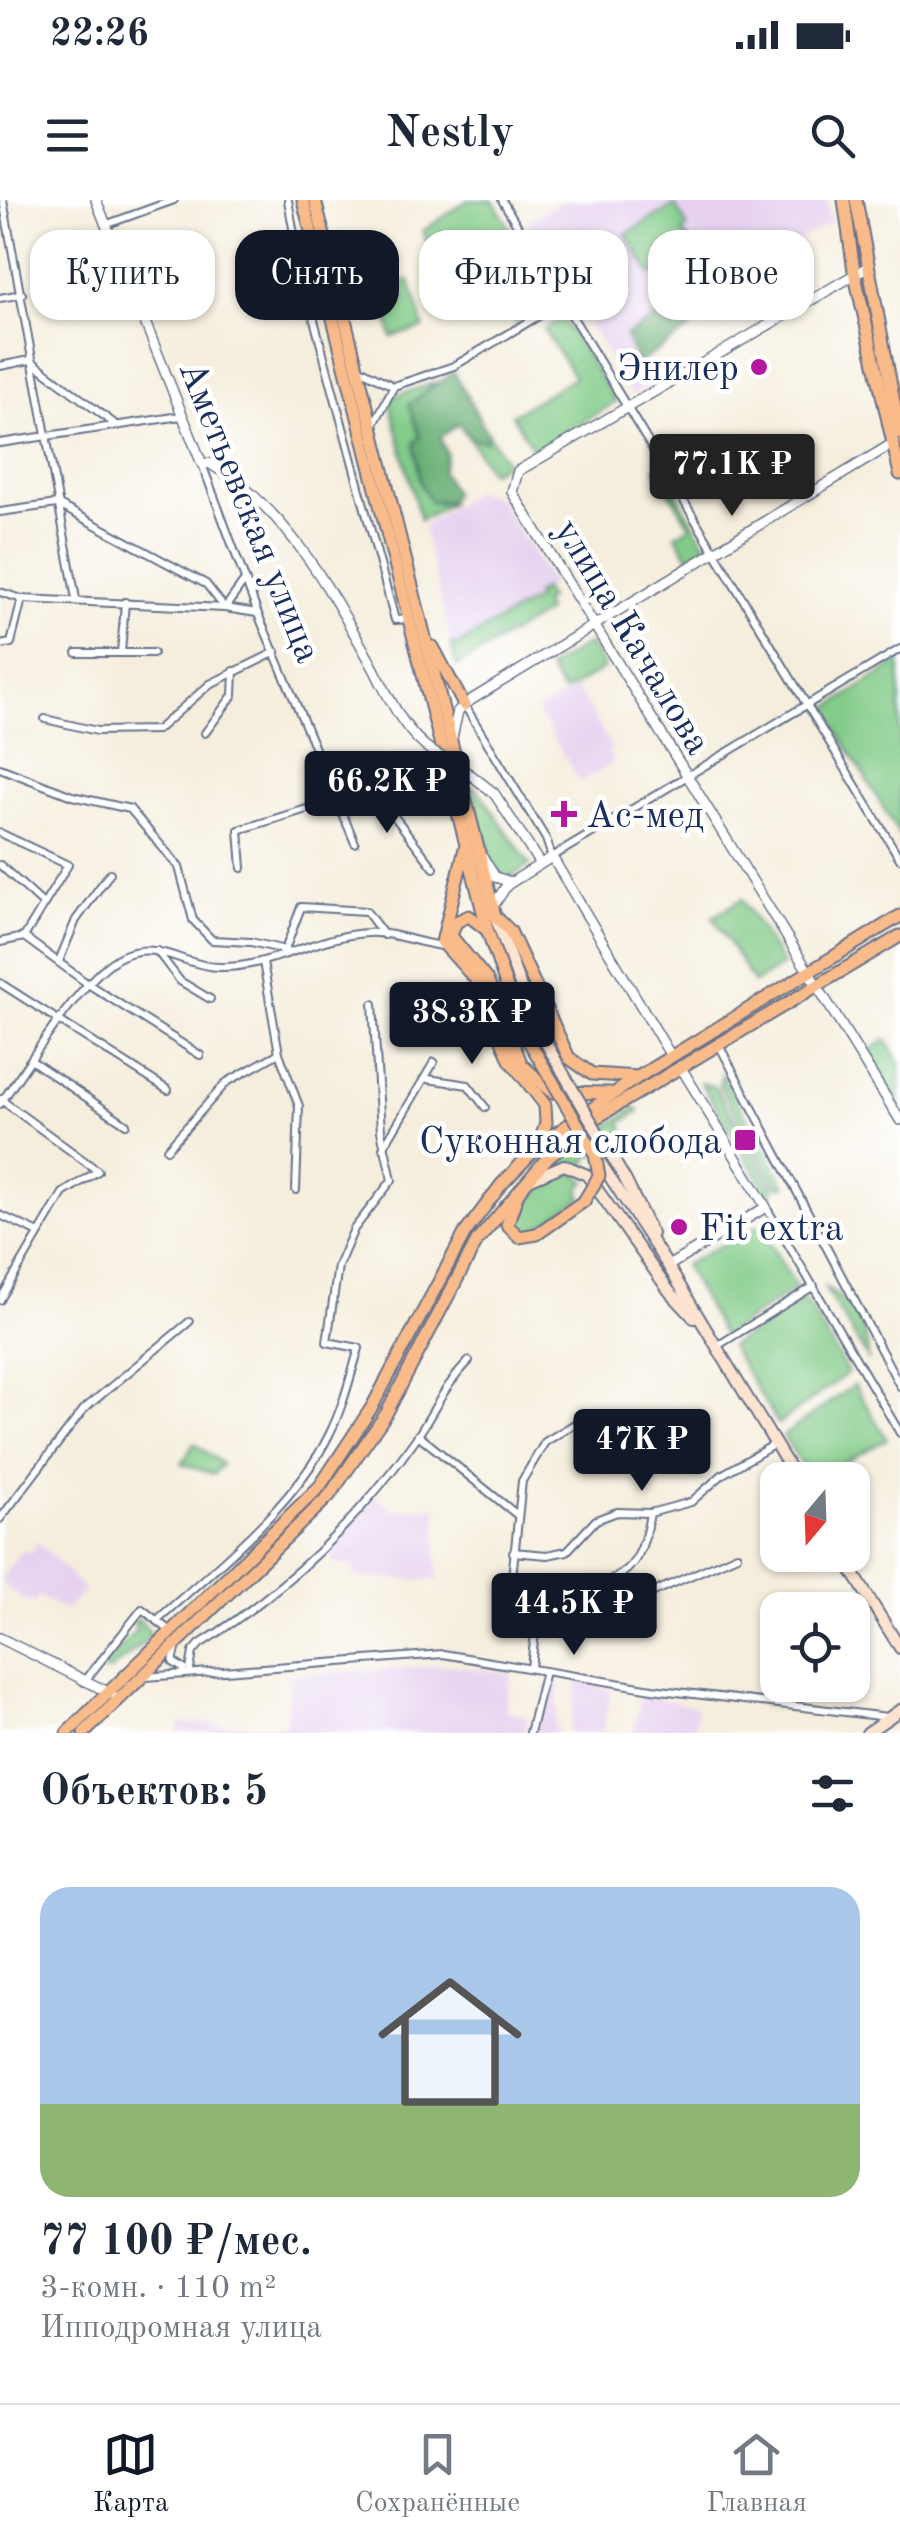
<!DOCTYPE html>
<html lang="ru">
<meta charset="utf-8">
<style>
:root{--surface:#fff;--page:#f6f6f7;--text:#1f2937;--muted:#747a83;--line:#e0e1e3;--accent:#111827}
body{margin:0;font-family:"Old Standard TT",serif;background:var(--page);color:var(--text);height:100vh;display:flex;flex-direction:column;font-size:38px;white-space:nowrap}
*{box-sizing:border-box;margin:0}
p{font-size:32px;color:var(--muted)}
.icon{flex:none;width:55px;height:55px;fill:none;stroke:currentColor;stroke-width:2;stroke-linecap:round;stroke-linejoin:round}
.map{position:relative;height:1533px;overflow:hidden}
.panel{display:flex;flex-direction:column;background:var(--surface);flex:1}
.panel>*{flex:none}
.banner{position:absolute;left:30px;top:30px;width:840px;height:90px;display:flex;gap:20px}
.needle{width:65px;rotate:199deg}
.buttons{position:absolute;left:760px;top:1262px;display:grid;gap:20px}
.buttons a{display:grid;place-items:center;width:110px;height:110px;border-radius:20px;background:var(--surface);box-shadow:0 2px 8px #0004;font-size:50px}
.price{position:absolute;translate:-50% -85px;padding:0 22px;border-radius:10px;background:var(--accent);color:#fff;font-size:32px;line-height:65px;filter:drop-shadow(0 2px 5px #0008)}
.price::after{content:'';position:absolute;left:50%;top:60px;width:30px;height:22px;margin-left:-15px;background:inherit;clip-path:polygon(0 0,100% 0,50% 100%)}
.price.selected{background:#222;color:#fff}
ul{padding:0;list-style:none}
li{display:grid;align-content:center;gap:20px;height:530px;padding:0 40px}
li+li{border-top:2px solid var(--line)}
li span{display:grid;place-items:center;height:310px;border-radius:30px;color:#555}
li>.icon{margin-inline-start:auto}
span .icon{width:180px;height:180px;fill:#fffc;stroke-width:1}
li b{font-size:42px}
h2{display:flex;justify-content:space-between;align-items:center;height:120px;padding:0 40px;font-size:42px}
.tag{padding:0 35px;border-radius:30px;background:var(--surface);box-shadow:0 2px 8px #0004;font-size:35px;line-height:90px}
.tag.selected{background:var(--accent);color:#fff}
.status{display:flex;justify-content:space-between;align-items:center;height:70px;padding:0 50px;background:var(--surface);direction:ltr}
.status svg{height:28px;fill:currentColor}
header{display:flex;justify-content:space-between;align-items:center;height:130px;padding:0 40px;background:var(--surface);font-size:45px;font-weight:700}
.tab-bar{display:flex;justify-content:space-around;align-items:center;height:140px;border-top:2px solid var(--line);background:var(--surface);font-size:28px;color:var(--muted)}
.tab-bar a{display:grid;justify-items:center;gap:5px}
.tab-bar .selected{color:var(--accent)}
.map>svg:first-child{display:block}
</style>
<div class="status"><b>22:26</b><svg viewBox="0 0 49 12"><path d="M0 12V9h3v3zM5 12V6h3v6zM10 12V3h3v9zM15 12V0h3v12zM26 1h20v11H26zM47 4h2v5h-2z"/></svg></div>
<header><svg class="icon" aria-label="menu" viewBox="0 0 24 24"><path d="M4 6h16M4 12h16M4 18h16"/></svg>Nestly<svg class="icon" aria-label="search" viewBox="0 0 24 24"><circle cx="10" cy="10" r="6"/><path d="M15 15l6 6"/></svg></header>
<div class="map">
<svg width="900" height="1533" viewBox="0 0 900 1533">
<rect width="100%" height="100%" fill="#fff"/>
<filter id="ink" filterUnits="userSpaceOnUse"><feTurbulence type="fractalNoise" baseFrequency=".01" numOctaves="2"/><feDisplacementMap in="SourceGraphic" scale="20" xChannelSelector="R" yChannelSelector="G"/><feConvolveMatrix kernelMatrix="1 2 1 2 8 2 1 2 1" color-interpolation-filters="sRGB"/></filter>
<filter id="wash" filterUnits="userSpaceOnUse"><feTurbulence type="fractalNoise" baseFrequency=".0048" numOctaves="4" result="noise"/><feDisplacementMap in="SourceGraphic" scale="40" xChannelSelector="R" yChannelSelector="G"/><feGaussianBlur stdDeviation="2.25" result="paint"/><feColorMatrix in="noise" values="0 0 0 0 0 0 0 0 0 0 0 0 0 0 0 0 0 1.4 0 .05"/><feComposite in="paint" operator="in"/></filter>
<g filter="url(#wash)">
<rect width="100%" height="100%" fill="#f5eedd"/>
<g fill="#e6d2f0">
<path d="M565,0H827L831,22L626,136L632,147L629,150L649,185L632,195L527,20Z"/>
<path d="M476,291L498,298L552,384L536,394L537,398L456,446L451,444L423,326Z"/>
<path d="M576,488L613,550L608,553L614,563L580,582L537,511Z"/>
<path d="M375,1296L395,1310L437,1307L438,1380L355,1378L354,1366L331,1362L333,1345Z"/>
<path d="M38,1342L85,1389L65,1411L39,1396L34,1403L23,1400L0,1381L20,1352L32,1351Z"/>
<path d="M447,1465L512,1473L505,1510L527,1516L526,1533H177L180,1523L285,1526L291,1475Z"/>
<path d="M549,1477L561,1480L554,1528L561,1533H535Z"/>
<path d="M577,1482L611,1489L603,1533H569Z"/>
<path d="M641,1495L697,1507L694,1533H633Z"/>
</g>
<g fill="#82cb88" stroke="#4e7d73" stroke-width="2.5">
<path d="M468,0H493L553,100L516,123L500,98L457,122L423,31Z"/>
<path d="M675,5L688,28L682,32L695,48L651,75L626,34Z"/>
<path d="M410,80L424,128L392,137L380,88Z"/>
<path d="M562,118L616,202L534,251L512,215L574,177L544,130Z"/>
<path d="M437,182L409,205L421,237L431,302L449,304L420,320L389,198Z"/>
<path d="M487,232L506,262L490,272L469,238L486,241Z"/>
<path d="M660,265L707,346L689,357L676,335L690,326L655,268Z"/>
<path d="M543,389L549,398L543,402L547,412L456,467L451,444L456,446L536,399L535,395Z"/>
<path d="M589,443L604,468L563,493L548,468Z"/>
<path d="M900,461V636L825,510Z"/>
<path d="M469,586L478,589L530,665L507,679L496,675Z"/>
<path d="M742,699L783,765L754,783L713,717Z"/>
<path d="M886,839L900,863V910L866,853Z"/>
<path d="M722,874L786,986H777L719,885Z"/>
<path d="M701,883L715,887L774,988L770,997Z"/>
<path d="M635,907L639,911L621,923L626,934L586,959L589,975L555,964Z"/>
<path d="M566,968L586,981L579,990L582,998L526,1036L511,1023L546,981Z"/>
<path d="M759,1025L797,1088L723,1136L684,1065Z"/>
<path d="M825,1088C853,1101 868,1128 868,1159Z"/>
<path d="M805,1099L848,1173L778,1224L730,1146Z"/>
<path d="M854,1185L887,1239L812,1280L783,1236Z"/>
<path d="M194,1243L222,1264L214,1274L182,1264Z"/>
<path d="M138,1418L152,1435L110,1471H103V1462L109,1461L137,1429L133,1423Z"/>
</g>
<g fill="#69af74" stroke="#426f69" stroke-width="2.5">
<path d="M661,114L666,123L682,115L691,129L637,164L626,136Z"/>
<path d="M454,172L487,232L486,241L469,238L459,224L440,237L447,254L442,271L454,293L449,301L431,302L420,283L414,243L420,237L409,204Z"/>
</g>
</g>
<g filter="url(#ink)">
<g fill="none" stroke-linecap="round" stroke-linejoin="round">
<g stroke="#67728a" stroke-width="10">
<g id="minor">
<path d="M3,0L76,399"/>
<path d="M288,0L300,68L395,420L409,419"/>
<path d="M502,0L900,659"/>
<path d="M105,25L174,0"/>
<path d="M0,98L22,94"/>
<path d="M0,166L30,160L116,225"/>
<path d="M360,169L393,186"/>
<path d="M374,224L394,186L454,166L564,101"/>
<path d="M0,243L181,216"/>
<path d="M202,264L258,414L355,643"/>
<path d="M0,312L57,304L206,384L225,408L245,380"/>
<path d="M0,392L22,399L225,408L257,413"/>
<path d="M0,445L11,443L22,399"/>
<path d="M77,453H153"/>
<path d="M121,453L125,402"/>
<path d="M465,506L546,639L552,657L900,449"/>
<path d="M45,519L97,531L157,530L210,484L276,452"/>
<path d="M205,533L233,495L234,471"/>
<path d="M0,568L72,596L130,609L179,667L193,720L212,740L251,742L285,750L301,707L366,711L384,735"/>
<path d="M0,633L68,665L24,737"/>
<path d="M0,665L41,702"/>
<path d="M242,668L239,630L342,598L387,607L434,668"/>
<path d="M24,737L88,784L200,855"/>
<path d="M0,742L24,737"/>
<path d="M157,751L180,781L210,799"/>
<path d="M59,761L76,720L110,673"/>
<path d="M263,762L279,853L299,906L296,990"/>
<path d="M0,783L168,890"/>
<path d="M718,843L900,1186"/>
<path d="M32,861L126,924"/>
<path d="M428,879L468,885L485,907"/>
<path d="M0,899L98,971L63,993L0,1100"/>
<path d="M0,904C27,867 84,773 122,756C157,739 183,766 218,767C269,769 315,736 367,733C390,731 418,743 442,746"/>
<path d="M383,948L434,862"/>
<path d="M167,949L227,882L279,853"/>
<path d="M766,1007L900,1233"/>
<path d="M0,1015L39,1033"/>
<path d="M717,1146L814,1086"/>
<path d="M418,1235L516,1314"/>
<path d="M0,1319L84,1209L189,1122"/>
<path d="M513,1352L547,1355L567,1351L596,1320L617,1312L650,1313L691,1302L723,1274L775,1244"/>
<path d="M569,1390C625,1382 641,1369 650,1313"/>
<path d="M518,1399L546,1391"/>
<path d="M157,1420C214,1369 295,1305 329,1235C343,1207 350,1178 359,1148L327,1142L338,1066L354,1029L392,980L381,931L373,804"/>
<path d="M535,1432L559,1417L620,1407L737,1355"/>
<path d="M176,1449L173,1462L184,1469"/>
<path d="M531,1468L535,1432L511,1387L522,1281L545,1242L581,1220"/>
<path d="M190,1470L193,1452L200,1444C285,1391 360,1319 417,1237C437,1207 442,1189 469,1161"/>
<path d="M146,1477L443,1454L652,1489L887,1517"/>
<path d="M84,1482L142,1409L169,1430"/>
<path d="M530,1533L545,1471"/>
</g>
</g>
<g stroke="#67728a" stroke-width="12">
<g id="tertiary">
<path d="M96,0L202,264L209,263C287,308 330,390 372,465C389,497 403,532 433,552"/>
<path d="M866,68L518,271L512,292L900,920"/>
<path d="M452,538L458,511L471,500L892,244"/>
<path d="M471,575L494,593L540,664"/>
<path d="M483,658L495,677L511,682"/>
<path d="M492,708L507,685L552,657L671,856"/>
<path d="M668,1066L766,1007L680,866"/>
<path d="M0,1438L112,1494"/>
</g>
</g>
<g stroke="#67728a" stroke-width="14">
<g id="secondary">
<path d="M495,716L533,821"/>
<path d="M598,959L668,1066L797,1280"/>
<path d="M529,980L564,965L587,975L669,1091L694,1118"/>
<path d="M626,981L652,1034"/>
<path d="M842,1355L900,1448"/>
<path d="M867,1533L900,1510"/>
</g>
</g>
<g stroke="#67728a" stroke-width="15">
<g id="primary">
<path d="M303,0L488,732L520,826"/>
<path d="M315,0L495,716L510,731L569,858L592,874L638,877"/>
<path d="M844,0L854,71L900,274"/>
<path d="M856,0L900,233"/>
<path d="M433,447L464,505"/>
<path d="M465,648L442,742L478,782L510,860L545,905L546,923L539,945"/>
<path d="M487,730L469,716L456,722L451,736L487,780L522,865L552,892L610,893"/>
<path d="M518,993L507,1025L519,1037L537,1034L584,1001"/>
<path d="M67,1533L320,1286L372,1207L465,1033L501,985L539,945L638,877L900,716"/>
<path d="M84,1533L329,1296L386,1214L477,1041L548,957L594,919L900,736"/>
</g>
</g>
<use href="#minor" stroke="#fff" stroke-width="6"/>
<use href="#tertiary" stroke="#fff" stroke-width="9"/>
<use href="#secondary" stroke="#fde4d1" stroke-width="10"/>
<use href="#primary" stroke="#fabb8b" stroke-width="11"/>
<g stroke="#67728a" stroke-width="12" stroke-linecap="butt">
<path id="tertiary-bridge" d="M433,552L471,575"/>
</g>
<g stroke="#67728a" stroke-width="14" stroke-linecap="butt">
<path id="secondary-bridge" d="M533,821L626,981"/>
</g>
<g stroke="#67728a" stroke-width="15" stroke-linecap="butt">
<path id="primary-bridge" d="M520,826L595,954L599,976L584,1001"/>
</g>
<use href="#tertiary-bridge" stroke="#fff" stroke-width="9"/>
<use href="#secondary-bridge" stroke="#fde4d1" stroke-width="10"/>
<use href="#primary-bridge" stroke="#fabb8b" stroke-width="11"/>
</g>
</g>
<g fill="#b5179e" stroke="#fff" stroke-width="4">
<circle cx="759" cy="167" r="10"/>
<path d="M559 599h10v10h10v10h-10v10h-10v-10h-10v-10h10z"/>
<rect x="733" y="928" width="24" height="24" rx="5"/>
<circle cx="679" cy="1027" r="10"/>
</g>
<g text-anchor="middle" stroke-width="9" stroke-linejoin="round" paint-order="stroke">
<g font-size="38" fill="#1b2f5e" stroke="#fff" text-anchor="end">
<text x="739" y="180">Энилер</text>
<text x="586" y="627" text-anchor="start">Ас-мед</text>
<text x="722" y="953">Суконная слобода</text>
<text x="699" y="1040" text-anchor="start">Fit extra</text>
</g>
<g font-size="38" fill="#1b2f5e" stroke="#fff">
<text transform="translate(251 311) rotate(68)" y="13">Аметьевская улица</text>
<text transform="translate(634 436) rotate(59)" y="13">улица Качалова</text>
</g>
</g>
</svg>
<div class="buttons">
<a><svg class="needle" viewBox="-14 -14 28 28"><path d="M0-13l5 13h-10z" fill="#e53935"/><path d="M0 13l5-13h-10z" fill="#747a83"/></svg></a>
<a><svg class="icon" aria-label="locate" viewBox="0 0 24 24"><circle cx="12" cy="12" r="6"/><path d="M12 2v4M12 18v4M2 12h4M18 12h4"/></svg></a>
</div>
<b class="price selected" style="left:732px;top:319px">77.1K ₽</b>
<b class="price" style="left:387px;top:636px">66.2K ₽</b>
<b class="price" style="left:472px;top:867px">38.3K ₽</b>
<b class="price" style="left:642px;top:1294px">47K ₽</b>
<b class="price" style="left:574px;top:1458px">44.5K ₽</b>
<div class="banner">
<a class="tag">Купить</a>
<a class="tag selected">Снять</a>
<a class="tag">Фильтры</a>
<a class="tag">Новое</a>
</div>
</div>
<section class="panel">
<h2>Объектов: 5<svg class="icon" aria-label="filters" viewBox="0 0 24 24"><path d="M4 7h16M4 17h16"/><circle cx="9" cy="7" r="2"/><circle cx="15" cy="17" r="2"/></svg></h2>
<ul>
<li><span style="background:linear-gradient(#a9c7e8 70%,#8fb573 0)"><svg class="icon" aria-label="home" viewBox="0 0 24 24"><path d="M3 11l9-7 9 7M6 9v11h12V9"/></svg></span><div><b>77 100 ₽/мес.</b><p>3-комн. · 110 m²</p><p>Ипподромная улица</p></div></li>
</ul>
</section>
<nav class="tab-bar">
<a class="selected"><svg class="icon" aria-label="map" viewBox="0 0 24 24"><path d="M3 6l6-2 6 2 6-2v14l-6 2-6-2-6 2zM9 4v14M15 6v14"/></svg>Карта</a>
<a><svg class="icon" aria-label="saved" viewBox="0 0 24 24"><path d="M7 4h10v16l-5-4-5 4z"/></svg>Сохранённые</a>
<a><svg class="icon" aria-label="home" viewBox="0 0 24 24"><path d="M3 11l9-7 9 7M6 9v11h12V9"/></svg>Главная</a>
</nav>
